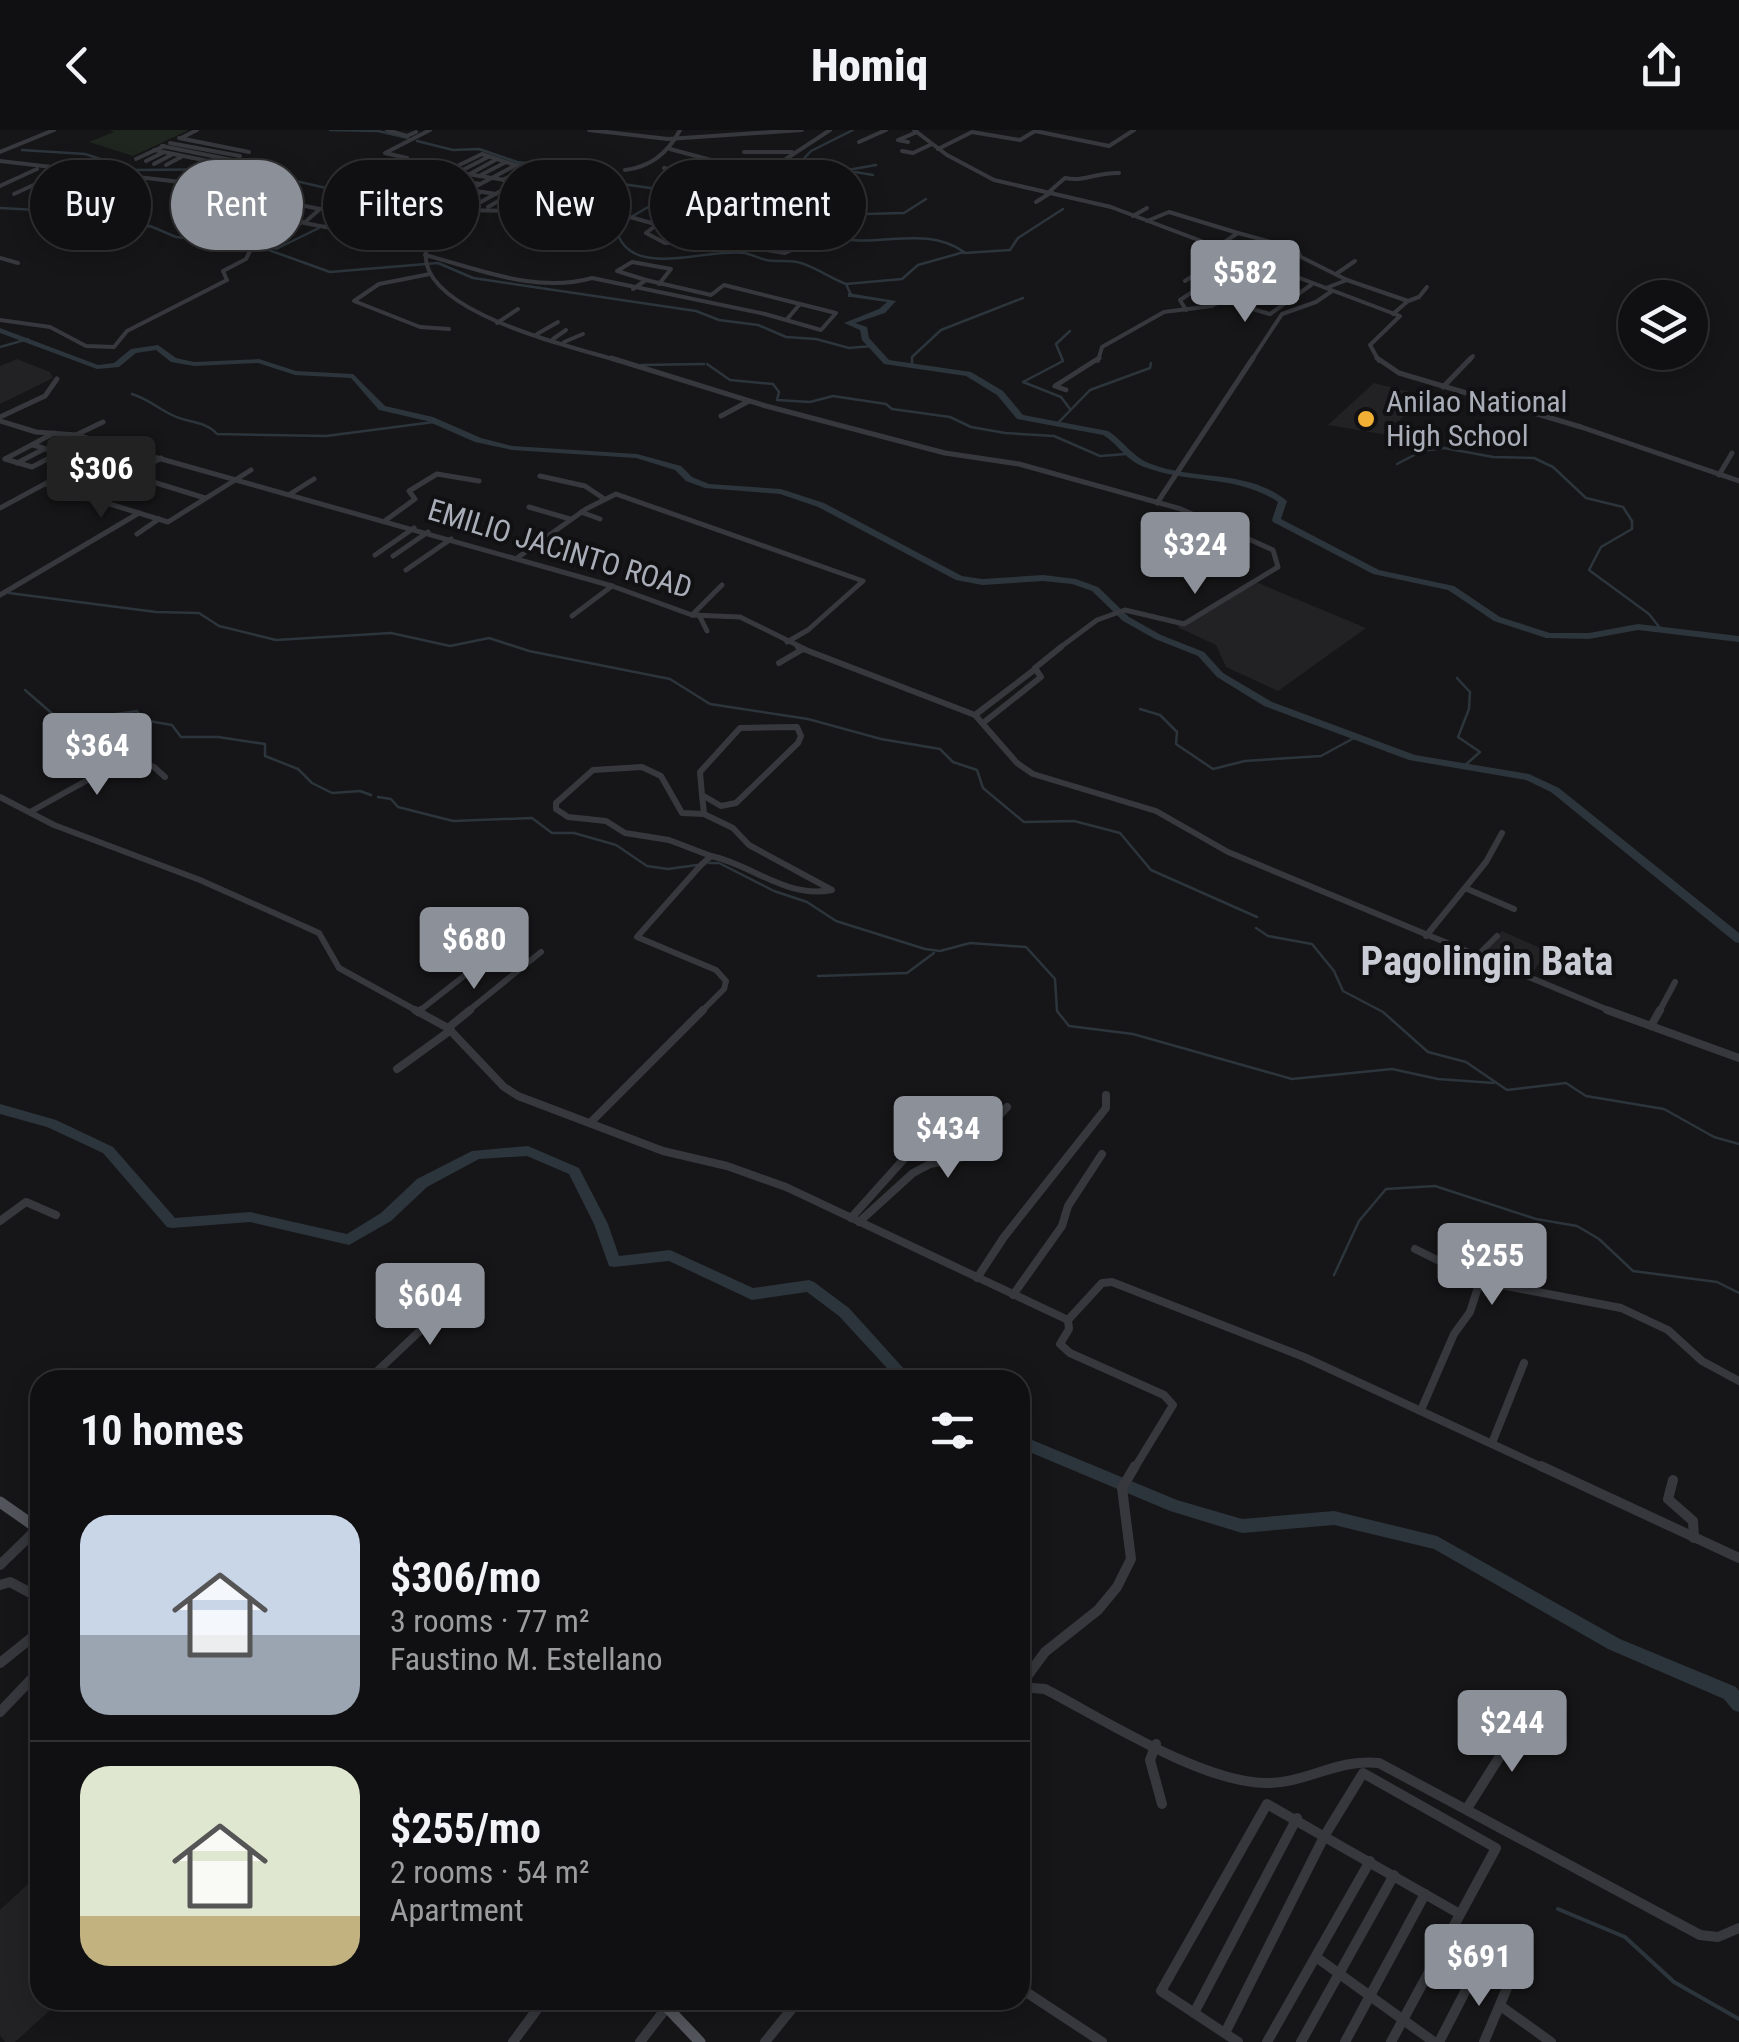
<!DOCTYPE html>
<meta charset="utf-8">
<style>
:root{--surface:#101012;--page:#19191b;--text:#f1f3f6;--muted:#9c9d9f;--line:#303032;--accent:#8c9099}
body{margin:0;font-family:"Roboto Condensed",sans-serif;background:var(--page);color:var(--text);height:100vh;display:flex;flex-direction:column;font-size:38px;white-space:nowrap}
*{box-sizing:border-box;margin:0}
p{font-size:32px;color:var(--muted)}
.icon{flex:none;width:55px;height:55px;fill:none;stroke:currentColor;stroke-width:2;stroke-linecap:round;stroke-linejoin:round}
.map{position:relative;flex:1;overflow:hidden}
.panel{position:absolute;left:30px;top:1240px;width:1000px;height:640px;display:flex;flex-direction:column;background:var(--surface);border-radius:30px;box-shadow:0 5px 25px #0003,0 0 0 2px var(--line)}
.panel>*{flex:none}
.top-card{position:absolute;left:30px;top:30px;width:1000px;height:90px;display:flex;gap:20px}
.fabs{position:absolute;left:1618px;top:150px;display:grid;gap:20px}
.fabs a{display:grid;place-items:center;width:90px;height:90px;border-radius:50%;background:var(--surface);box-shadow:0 5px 25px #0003,0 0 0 2px var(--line);font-size:50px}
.price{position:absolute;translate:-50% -85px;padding:0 22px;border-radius:10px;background:var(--accent);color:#fff;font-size:32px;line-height:65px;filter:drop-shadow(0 2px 5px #0008)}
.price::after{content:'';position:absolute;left:50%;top:60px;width:30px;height:22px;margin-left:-15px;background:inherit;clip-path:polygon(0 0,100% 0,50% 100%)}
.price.current{background:#222;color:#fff}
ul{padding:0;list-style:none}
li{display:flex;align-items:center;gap:30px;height:250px;padding:0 50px}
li+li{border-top:2px solid var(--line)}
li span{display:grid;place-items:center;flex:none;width:280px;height:200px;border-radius:30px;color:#555}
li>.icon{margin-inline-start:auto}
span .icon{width:120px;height:120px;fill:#fffc;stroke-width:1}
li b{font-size:42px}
h2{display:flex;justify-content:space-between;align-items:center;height:120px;padding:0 50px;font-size:42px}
.pill{padding:0 35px;border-radius:45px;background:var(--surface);box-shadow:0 5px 25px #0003,0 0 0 2px var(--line);font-size:35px;line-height:90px}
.pill.current{background:var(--accent);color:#fff}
header{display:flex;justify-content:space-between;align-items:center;height:130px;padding:0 50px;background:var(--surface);font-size:45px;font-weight:800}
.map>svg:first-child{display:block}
</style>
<header><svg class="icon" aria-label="back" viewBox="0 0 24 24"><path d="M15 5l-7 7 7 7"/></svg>Homiq<svg class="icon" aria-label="share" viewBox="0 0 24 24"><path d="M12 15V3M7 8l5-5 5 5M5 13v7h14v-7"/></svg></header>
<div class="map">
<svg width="1739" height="1912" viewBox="0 0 1739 1912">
<rect width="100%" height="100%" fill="#161618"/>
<g fill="#222225">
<path d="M17,229L50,242L53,248L0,274V236Z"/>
<path d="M1374,253L1421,265L1388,305L1328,295Z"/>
<path d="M1251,450L1366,498L1278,561L1226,537L1216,515L1177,497Z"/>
<path d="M1502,801L1547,821L1530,847L1478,825Z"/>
<path d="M28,1754L40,1765V1870H61L15,1912H5L0,1905V1780Z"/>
</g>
<path fill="#1e261f" d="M110,0H189L133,26L89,12L114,2Z"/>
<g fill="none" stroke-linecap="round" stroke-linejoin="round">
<g stroke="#2c353c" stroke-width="2.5">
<path d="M330,0L378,1L408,8"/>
<path d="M417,11L453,20L479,19L517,32L551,36L572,47L672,61"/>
<path d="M22,20L85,24L134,40L244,39L339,61L340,67L353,71L347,82L325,96"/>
<path d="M855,42L873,45"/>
<path d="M785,51L876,35"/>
<path d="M674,62L631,87L617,101C630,151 710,117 744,123C751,124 758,128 766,130C776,132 787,130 797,132C810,134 832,149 846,154L851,165"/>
<path d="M0,78L37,80L50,88L71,89L77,94H110L131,100L150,96L176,107L252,114L330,142L438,133L473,148L696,181L719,190L758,195L786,207L816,209L849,218L872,216"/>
<path d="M555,84L602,89L616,101"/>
<path d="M827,103L864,84L904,83L926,69"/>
<path d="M276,119L319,98"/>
<path d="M964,123L1010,120L1018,108L1063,79"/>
<path d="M846,154L902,149L918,135L964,122C925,94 877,119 834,107C825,104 817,95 809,89C791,75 787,67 781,45L795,38L811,21L853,0"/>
<path d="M1070,201L1056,214L1063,231L1023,252L1061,267L1070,279"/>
<path d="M0,217L28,209"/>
<path d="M707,234L730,250L773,254L779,262L777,270L810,272L833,266L886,274L892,279L950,287L971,297L1005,303L1054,306L1100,326L1126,324"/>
<path d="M912,234V227L941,200L1023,168"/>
<path d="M641,235L704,234"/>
<path d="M132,264C148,269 156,277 170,284C185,293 205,290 217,304L326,306L434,292"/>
<path d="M1056,295L1090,260L1150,238L1151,233"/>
<path d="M1397,334L1422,321L1444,318L1493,327L1534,328L1553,337L1586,368L1623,377L1632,391V399L1601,417L1589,440L1649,484L1660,498"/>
<path d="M9,463L156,482L199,483L219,496L276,510L391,503L450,516L489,508L529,521L670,549L710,574L808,589L881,609L940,619L953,632L977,640L983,658L1024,692L1074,691L1120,703L1151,740L1257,787"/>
<path d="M1457,548L1470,562L1469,579L1458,607L1480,622L1463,637"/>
<path d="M25,560L55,586L69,591L137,581L143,590L172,595L181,607H218L265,614V626L298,639L312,653L332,663L360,661L371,665"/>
<path d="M1140,579L1160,585L1177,602L1176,614L1213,639L1245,631L1321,626L1354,608"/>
<path d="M378,667L391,669L398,677L453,691L532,688L552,703H574L616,715L647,736L668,739L697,735"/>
<path d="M709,733H719L774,761L807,772L836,791L925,819L940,821L970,813L1026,817L1055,849L1057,881L1069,896L1133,904L1292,949L1392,939L1438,949L1494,953"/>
<path d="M1256,798L1268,806L1312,814L1334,841L1343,861L1383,882L1428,922L1466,932L1507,960L1566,953L1586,966L1664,979L1714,1007L1739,1014"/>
<path d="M818,846L907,843L934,823"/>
<path d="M1334,1145L1359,1091L1386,1059L1435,1056L1536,1089L1577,1096L1599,1109L1633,1141L1717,1152L1739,1163"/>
</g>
<path stroke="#2c353c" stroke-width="4" d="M1558,1779L1625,1807L1674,1852L1739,1889"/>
<g fill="#2c353c" fill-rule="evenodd">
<path d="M848,163L896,171L885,183L855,193L867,197L869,208L889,230L971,242L1003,261L1023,285L1108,301C1124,311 1132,327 1151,334C1196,351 1248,339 1287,371L1281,389L1379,440L1454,456L1500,487L1550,503H1589L1638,494L1739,506V512L1638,500L1589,509L1546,508L1494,491L1448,460L1373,444L1273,392L1272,390L1278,372C1238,345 1191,354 1147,338C1124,330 1121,316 1103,305L1017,289L997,265L966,246L884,234L862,210L860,200L844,193L879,179L887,172L851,167H848Z"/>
<path d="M0,198L98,235L114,233L131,219L158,215L176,228L194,232L259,229L296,241L353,244L385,276L433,287L481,308L512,316L637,324L681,336L692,347L709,354L781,359L824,373L962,446L982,449L1043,445L1076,449L1098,457L1129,487L1161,505L1204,522L1223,543L1272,572L1415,625L1529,644L1559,658L1739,803V813L1735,812L1551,662L1526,650L1409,630L1264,576L1217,547L1198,526L1155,509L1123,491L1092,461L1072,454L1043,451L982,455L956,450L818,377L780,364L705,358L686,351L675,340L636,328L512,320L475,312L427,291L379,280L351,248L295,245L258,233L194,236L171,232L156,220L136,223L119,237L97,239L0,203Z"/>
<path d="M0,974L56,990L113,1017L175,1088L250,1082L347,1104L381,1083L417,1049L472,1021L528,1016L579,1038L608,1094L619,1126L670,1120L753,1158L809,1150L814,1152L849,1178L914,1250H898L839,1186L807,1162L752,1170L669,1131L614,1137L609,1136L594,1094L569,1044L527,1026L479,1029L427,1057L391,1091L349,1115L250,1092L172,1098L167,1097L103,1023L47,997L0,984Z"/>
<path d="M1020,1305L1177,1370L1242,1389L1334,1381L1437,1406L1620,1509L1736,1557L1739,1561V1582L1733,1580L1724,1569L1608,1519L1434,1419L1334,1395L1242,1403L1170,1381L1020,1318Z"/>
</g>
<g stroke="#37383d" stroke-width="4">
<path d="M387,0L407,6L416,2"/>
<path d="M430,0L385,23L407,28L392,37L435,46"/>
<path d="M589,0L668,9L802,0"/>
<path d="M914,0L947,25L994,50L1111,77L1400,186L1370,215L1379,231"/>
<path d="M179,8L249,22"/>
<path d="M181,8L197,0"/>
<path d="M859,12L886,0"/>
<path d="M908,12L898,10L917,2"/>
<path d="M170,13L240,26"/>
<path d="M162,16L232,30"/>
<path d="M670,19L763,44L830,0"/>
<path d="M938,19L972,2L1020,10L1035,1L1109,16L1134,0"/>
<path d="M154,20L218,33"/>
<path d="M902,21L913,23L932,14"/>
<path d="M0,22L54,0"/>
<path d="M744,22H792"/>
<path d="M136,29L164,16"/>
<path d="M0,31L189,53L320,79L304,93L427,116C409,181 575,217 619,231"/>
<path d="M146,31L164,22"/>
<path d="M154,34L173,24"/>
<path d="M166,35L183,26"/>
<path d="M664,38L754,63"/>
<path d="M625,40C651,37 668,23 680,0"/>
<path d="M447,41L482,24L515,35L548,38L567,49L613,55"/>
<path d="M448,41L518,52"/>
<path d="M457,43L488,27"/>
<path d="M468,45L497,29"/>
<path d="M479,46L506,32"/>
<path d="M445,48L480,54"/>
<path d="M503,50L529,36"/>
<path d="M0,56L37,39"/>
<path d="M655,59L713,31"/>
<path d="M699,61L717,53"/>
<path d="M1050,61L1065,48C1085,52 1098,42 1119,43"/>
<path d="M75,62L102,48"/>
<path d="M14,64L64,41"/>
<path d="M395,67L463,80L565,82L613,55"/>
<path d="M395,67L424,53L496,64"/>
<path d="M109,68L143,48"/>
<path d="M405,69L433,56"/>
<path d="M702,70L769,82L814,110L785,123L713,111L665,113L646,103L685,73Z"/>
<path d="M624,71L615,69L607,73L605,80L655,94"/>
<path d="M416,72L447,56"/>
<path d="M1036,72L1052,62"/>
<path d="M215,73L238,62"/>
<path d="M427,74L459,58"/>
<path d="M441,75L516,35"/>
<path d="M505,76L558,46"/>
<path d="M472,77L542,38"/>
<path d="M488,77L552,40"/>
<path d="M451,78L481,62"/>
<path d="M516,78L567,49"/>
<path d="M529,79L577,52"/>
<path d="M543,80L591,52"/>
<path d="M557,81L603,53"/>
<path d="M253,85L298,93"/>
<path d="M1133,86L1147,78"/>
<path d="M1147,91L1169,82L1238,103"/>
<path d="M687,112L764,56"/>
<path d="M741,115L778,87"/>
<path d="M1217,117L1238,103L1297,119L1301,127L1347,150L1326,158"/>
<path d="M425,125C479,139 536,164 592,148L765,184L821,200L836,183L800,174L788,188"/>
<path d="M0,128L18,133"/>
<path d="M430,144L379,154L354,171L420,197L449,199"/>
<path d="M1336,144L1355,131"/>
<path d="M646,150L617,141L632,132L671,139L659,154"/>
<path d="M1347,150L1408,171L1393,184"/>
<path d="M1185,151L1229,122"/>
<path d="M633,159L646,150L711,165L724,155L800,174"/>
<path d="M1221,170L1270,184L1311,155"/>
<path d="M1408,171L1419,167L1427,157"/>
<path d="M1245,177L1276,157L1301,162"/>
<path d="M1186,180L1180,170L1223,142L1253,149"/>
<path d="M0,190L50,197L86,216L114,217L127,201L227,150L223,141L246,129L252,117L303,92"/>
<path d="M497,193L518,179"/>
<path d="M537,204L558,192"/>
<path d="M553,209L566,200"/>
<path d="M564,212L583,204"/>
<path d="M1098,231L1102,217L1164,182L1212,176L1274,138"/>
<path d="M1251,231L1282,184L1316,172L1332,161"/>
<path d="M1469,231L1473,226"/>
</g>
<g stroke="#37383d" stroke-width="5">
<path d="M611,228L766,276L945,323L1019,334L1181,379L1273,420L1278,437L1184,494L1125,480L1097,490L1058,519"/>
<path d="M1377,228L1399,243L1581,297L1739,351"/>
<path d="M1443,257L1471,228"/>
<path d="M1066,260L1055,256L1099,228"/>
<path d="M721,286L749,271"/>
<path d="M0,287L45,266L57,249"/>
<path d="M0,291L36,302L76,305L612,456L692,485L740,487L805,519"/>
<path d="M76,305L103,292"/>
<path d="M33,315L205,368"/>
<path d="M5,329L32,337L59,323"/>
<path d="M5,329L54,303"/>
<path d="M17,333L44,319"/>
<path d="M1719,345L1732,323"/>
<path d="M540,346L585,356L603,368"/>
<path d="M45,354L168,392L251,340"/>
<path d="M290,364L314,349"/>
<path d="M88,369L161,328"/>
<path d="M1157,373L1253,228"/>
<path d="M529,377L570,389"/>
<path d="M0,378L115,316"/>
<path d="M581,382L600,389"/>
<path d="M386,390L415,369L409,361L437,344L479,351"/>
<path d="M137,404L159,389"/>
<path d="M375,425L414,398"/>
<path d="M393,426L428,402"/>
<path d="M517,428L586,379L616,364L863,451L808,500L787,512"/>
<path d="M406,440L451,409"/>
<path d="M0,465L139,383"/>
<path d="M692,485L722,455"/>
<path d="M699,485L707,501"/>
<path d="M572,486L612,456"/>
</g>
<g stroke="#37383d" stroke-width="6">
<path d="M798,517L975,585L1017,633L1033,644L1156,681L1228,722L1613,882"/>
<path d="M779,533L803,519"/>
<path d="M975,585L1034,540"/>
<path d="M983,593L1041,547L1035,538L1061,517"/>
<path d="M797,597L801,606L798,613L736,673L721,676L702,665L700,642L740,598Z"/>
<path d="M0,667L54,695L200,750L319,803L339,838L419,882"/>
<path d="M30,682L129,627L154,637L165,647"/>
<path d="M704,684L682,683L661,646L642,637L593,640L556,673V679L568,687L606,691L625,703L669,710L711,726"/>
<path d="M1465,758L1514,779"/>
<path d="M1426,806L1486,732L1502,703"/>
<path d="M1476,827L1497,806"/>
<path d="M418,882L506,813"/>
<path d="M467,882L541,822"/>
<path d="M701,882L724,859L726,851L716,840L637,807L700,736L711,726C753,735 786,769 832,760L749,715L733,698L704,684L702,665"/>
<path d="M1659,882L1675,852"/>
</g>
<g stroke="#37383d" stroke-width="8">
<path d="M415,880L448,898L504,957L518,966L663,1021L727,1036L786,1057L1068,1190"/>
<path d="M1607,880L1739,928"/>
<path d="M418,882L421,880"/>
<path d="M1651,896L1660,880"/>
<path d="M448,898L470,880"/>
<path d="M397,939L451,900"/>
<path d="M590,993L703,880"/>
<path d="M851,1088L938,991"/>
<path d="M0,1091L26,1072L56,1085"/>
<path d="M859,1092L913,1043L930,1034L960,1028L1007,977"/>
<path d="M1415,1119L1480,1151L1470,1182L1454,1204L1421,1280"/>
<path d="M977,1148L1004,1107L1106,978V965"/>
<path d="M1480,1151L1621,1178L1668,1200L1702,1231L1739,1251"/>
<path d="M1013,1165L1062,1096L1068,1076L1102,1024"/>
<path d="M368,1250L465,1158"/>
<path d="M1492,1313L1524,1233"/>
<path d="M1134,1339L1173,1275L1164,1265L1070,1223L1060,1214L1069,1199L1068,1190L1102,1153L1112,1152L1304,1227L1546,1339"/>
</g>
<g stroke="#37383d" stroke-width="10">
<path d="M1541,1336L1739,1428"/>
<path d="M1673,1350L1668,1369L1693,1391L1694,1408"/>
<path d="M0,1435L38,1398"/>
<path d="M0,1455L10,1452L40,1468"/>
<path d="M0,1533L40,1501"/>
<path d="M1020,1556L1045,1522L1098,1480L1117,1457L1131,1429L1122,1358L1135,1336"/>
<path d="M1020,1557L1045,1559C1103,1589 1201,1652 1265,1653C1305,1654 1338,1628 1379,1633L1700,1805L1718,1807L1739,1798"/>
<path d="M0,1582L40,1540"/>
<path d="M1156,1614L1150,1630L1162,1674"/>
<path d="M1468,1677L1502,1623L1499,1594"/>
<path d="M1316,1827L1434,1912"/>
<path d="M1020,1858L1102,1912"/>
<path d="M1502,1877L1551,1912"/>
<path d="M1194,1883L1297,1688"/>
<path d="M1225,1903L1325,1705L1363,1643L1496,1718L1391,1912"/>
<path d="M513,1912L544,1870"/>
<path d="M640,1912L667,1877"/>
<path d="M765,1912L799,1870"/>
<path d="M1238,1912L1161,1861L1267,1674L1458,1783"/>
<path d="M1267,1912L1370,1731"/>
<path d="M1301,1912L1394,1745"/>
<path d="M1345,1912L1425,1764"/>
<path d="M1439,1912L1483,1827"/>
<path d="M1484,1912L1513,1844"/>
</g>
<g stroke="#53555c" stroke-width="11">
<path d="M0,1372L40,1400"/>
<path d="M660,1870L700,1912"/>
</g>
</g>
<circle fill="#f2b134" stroke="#111113" stroke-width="4" cx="1366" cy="289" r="10"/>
<g text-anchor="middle" stroke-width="8" stroke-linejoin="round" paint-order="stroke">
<g font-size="30" fill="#a8adb8" stroke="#111113" text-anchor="start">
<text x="1386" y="282">Anilao National<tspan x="1386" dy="34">High School</tspan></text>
</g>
<g font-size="30" fill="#a8adb8" stroke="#111113">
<text transform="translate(560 419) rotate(17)" y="10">EMILIO JACINTO ROAD</text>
</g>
<g font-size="40" font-weight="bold" fill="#c9ccd4" stroke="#111113">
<text x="1487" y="845">Pagolingin Bata</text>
</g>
</g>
</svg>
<div class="fabs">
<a><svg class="icon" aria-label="layers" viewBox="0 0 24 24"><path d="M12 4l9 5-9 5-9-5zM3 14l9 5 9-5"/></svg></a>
</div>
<b class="price" style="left:1245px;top:195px">$582</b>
<b class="price current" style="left:101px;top:391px">$306</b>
<b class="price" style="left:1195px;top:467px">$324</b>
<b class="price" style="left:97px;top:668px">$364</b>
<b class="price" style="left:474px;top:862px">$680</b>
<b class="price" style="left:948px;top:1051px">$434</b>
<b class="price" style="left:1492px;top:1178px">$255</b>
<b class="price" style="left:430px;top:1218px">$604</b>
<b class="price" style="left:1512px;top:1645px">$244</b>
<b class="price" style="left:1479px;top:1879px">$691</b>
<div class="top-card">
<a class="pill">Buy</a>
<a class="pill current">Rent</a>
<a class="pill">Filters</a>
<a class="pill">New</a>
<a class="pill">Apartment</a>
</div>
<section class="panel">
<h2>10 homes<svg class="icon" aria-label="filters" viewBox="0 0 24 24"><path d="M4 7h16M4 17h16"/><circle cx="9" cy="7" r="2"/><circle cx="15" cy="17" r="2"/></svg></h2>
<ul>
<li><span style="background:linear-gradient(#c9d6e8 60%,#9aa5b1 0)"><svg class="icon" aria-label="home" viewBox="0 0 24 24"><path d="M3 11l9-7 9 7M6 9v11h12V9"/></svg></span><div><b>$306/mo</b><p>3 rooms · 77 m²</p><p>Faustino M. Estellano</p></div></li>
<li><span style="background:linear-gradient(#dfe7d0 75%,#c2b280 0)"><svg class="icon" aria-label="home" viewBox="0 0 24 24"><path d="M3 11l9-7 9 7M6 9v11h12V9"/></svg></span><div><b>$255/mo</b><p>2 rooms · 54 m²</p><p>Apartment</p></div></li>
</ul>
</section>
</div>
